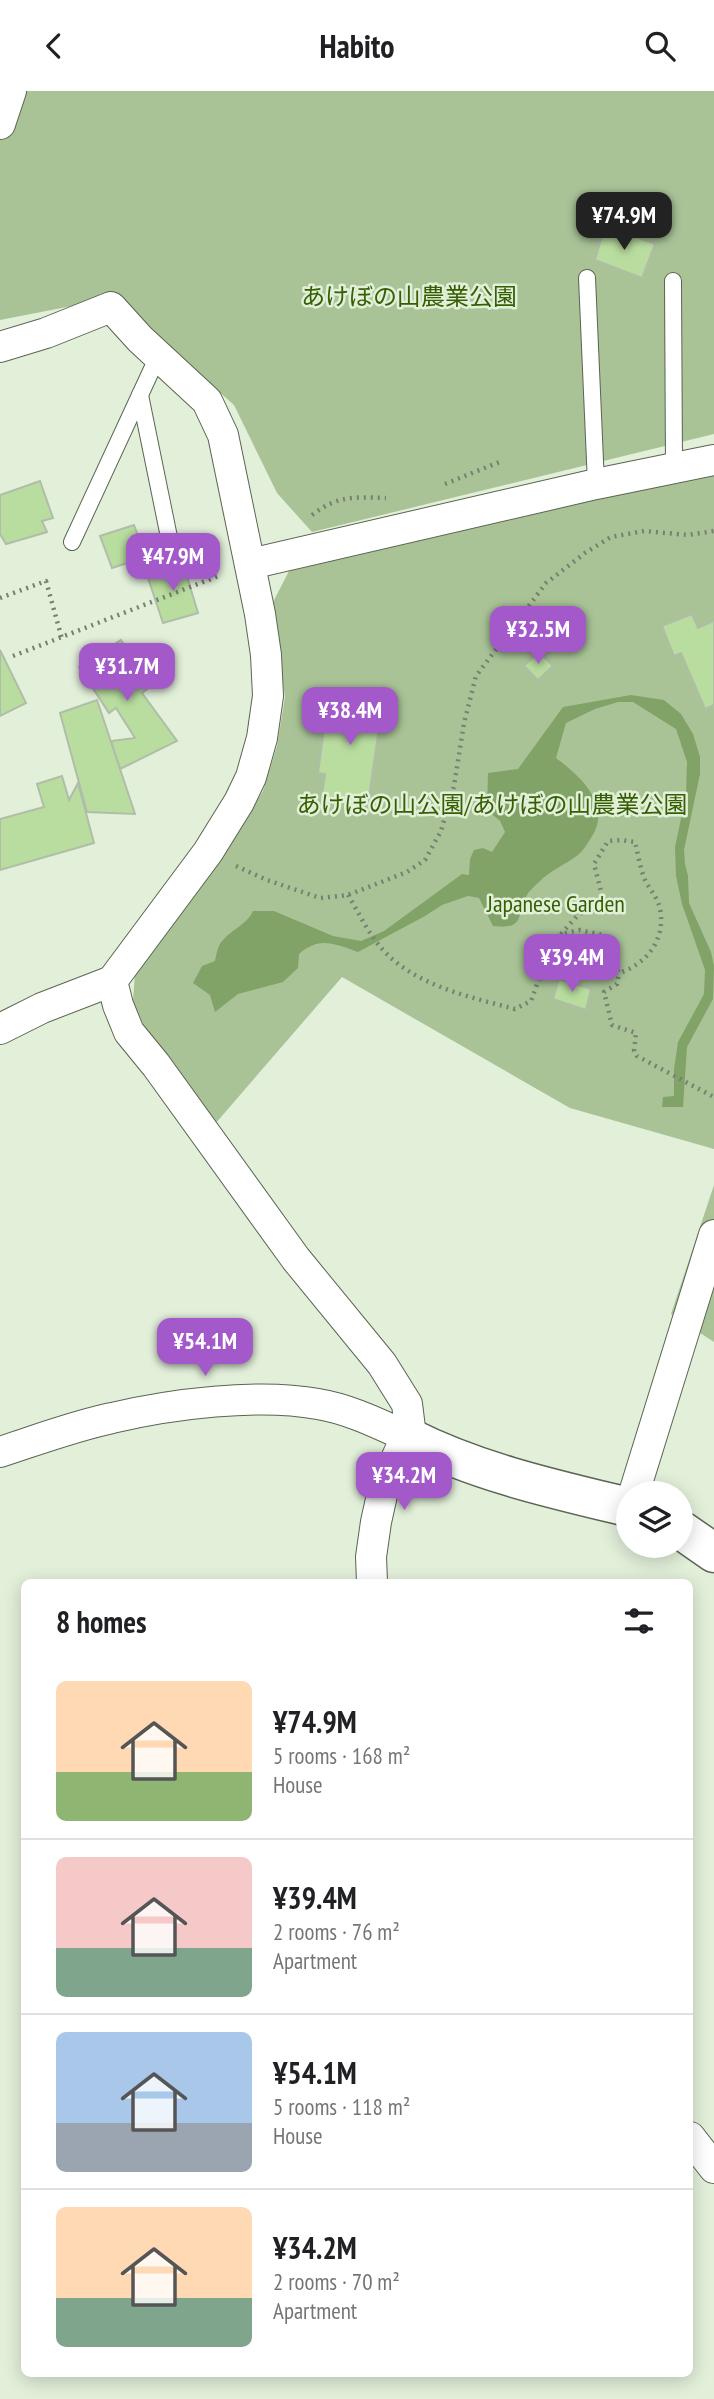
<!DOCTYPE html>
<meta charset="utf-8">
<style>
:root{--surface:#fff;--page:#f2f2f2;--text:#202124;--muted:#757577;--line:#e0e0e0;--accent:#a459cb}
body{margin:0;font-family:"PT Sans Narrow","Noto Sans JP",sans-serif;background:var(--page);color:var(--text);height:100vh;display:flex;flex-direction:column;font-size:26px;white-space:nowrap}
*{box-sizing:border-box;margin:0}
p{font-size:23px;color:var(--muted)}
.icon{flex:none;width:38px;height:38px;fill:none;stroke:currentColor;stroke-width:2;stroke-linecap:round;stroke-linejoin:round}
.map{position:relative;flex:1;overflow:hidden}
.panel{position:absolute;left:21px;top:1488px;width:672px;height:798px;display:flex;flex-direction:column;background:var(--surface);border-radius:10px;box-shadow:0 4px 18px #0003}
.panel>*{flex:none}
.fabs{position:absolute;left:616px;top:1390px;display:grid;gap:14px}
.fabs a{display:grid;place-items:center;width:77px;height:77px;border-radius:50%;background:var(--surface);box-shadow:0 4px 18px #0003;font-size:35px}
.price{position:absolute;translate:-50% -60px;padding:0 16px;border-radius:14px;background:var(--accent);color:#fff;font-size:23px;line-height:46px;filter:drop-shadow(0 2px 4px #0008)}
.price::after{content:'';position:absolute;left:50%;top:42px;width:21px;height:16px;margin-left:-10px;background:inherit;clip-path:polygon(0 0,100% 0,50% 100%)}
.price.active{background:#222;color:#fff}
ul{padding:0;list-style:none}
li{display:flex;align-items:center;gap:21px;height:175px;padding:0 35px}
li+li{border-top:2px solid var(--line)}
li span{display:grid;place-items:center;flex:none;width:196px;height:140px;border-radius:10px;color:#555}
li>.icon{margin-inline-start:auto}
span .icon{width:84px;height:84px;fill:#fffc;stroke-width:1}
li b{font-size:30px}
h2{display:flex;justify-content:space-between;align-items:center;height:84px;padding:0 35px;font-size:30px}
header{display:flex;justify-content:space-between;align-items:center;height:91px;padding:0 35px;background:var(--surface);font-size:32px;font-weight:600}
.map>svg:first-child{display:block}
</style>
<header><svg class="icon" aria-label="back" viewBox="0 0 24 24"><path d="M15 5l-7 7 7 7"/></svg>Habito<svg class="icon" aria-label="search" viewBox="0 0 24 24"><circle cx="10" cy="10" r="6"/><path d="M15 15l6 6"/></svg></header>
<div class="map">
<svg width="714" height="2308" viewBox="0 0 714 2308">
<rect width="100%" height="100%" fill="#e2efd9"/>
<g fill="#a9c397">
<path d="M0,0H714V343L312,441L277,402L234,314L113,207L0,229Z"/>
<path d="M714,380V1058L570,1017L342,886L215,1033L144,935L133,910L135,882L220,768L263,700L277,655L285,606L271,515L289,480Z"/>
<path d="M714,1094V1251L671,1223Z"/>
</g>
<path fill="#81a368" d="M631,604L664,609L681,623L693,643L700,666V683L684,759L685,773L688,785L689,812L711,861L714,875L713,908L687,956L683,1016H662L663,1006L674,1005V978L678,951L704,903L705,879L682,813L676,785L675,756L686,704L687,671L676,638L633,611H618L595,618L566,632L556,667C580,685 613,714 591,747C587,753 584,759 578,764C565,774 549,780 538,792C535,795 529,800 527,804C516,824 526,839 493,835L479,807L468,805L442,814L425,825L358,861C334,853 320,845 299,863L298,877L283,891L238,903L215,921L210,904L193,892L202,875L215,870C216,865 217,858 220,853C229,839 246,835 253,820H274L333,845L361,850L384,840L462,783L469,784L470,768L474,759L483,757L492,761L505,741L500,730L487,719L488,682L518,678L563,616Z"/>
<g fill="#b9dd9f" stroke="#b0bda8" stroke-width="2">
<path d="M605,135L655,153L642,187L595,169Z"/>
<path d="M40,390L53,427L42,430L47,441L6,453L0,443V404Z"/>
<path d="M134,434L146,466L112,477L100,445Z"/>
<path d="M183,472L198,522L163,532L147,484Z"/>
<path d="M692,523L698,537L714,530V614L705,618L681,562L674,565L662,535Z"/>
<path d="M121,549L151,595L142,602L177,650L120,678L111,650L135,647L116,617L109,622L79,576Z"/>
<path d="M0,559L26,612L0,625Z"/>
<path d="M539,561L553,575L538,589L524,575Z"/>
<path d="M329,602L383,609L368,713L322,706L325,683L318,682Z"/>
<path d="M97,609L135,723L87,721L60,622Z"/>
<path d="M62,685L69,709L78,692L94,752L0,779V728L44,716L37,693Z"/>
<path d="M559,888L591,898L586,919L553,908Z"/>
</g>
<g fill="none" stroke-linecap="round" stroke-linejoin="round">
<g stroke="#5a6552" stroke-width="18">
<g id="lane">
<path d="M587,187L596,393"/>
<path d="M673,190L674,376"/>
<path d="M140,304L170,451"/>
<path d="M72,451L158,265"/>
</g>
</g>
<g stroke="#5a6552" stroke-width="32">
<g id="street">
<path d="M0,33L11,0"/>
<path d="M0,256L46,242L111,216L140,248L207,310L223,344L260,523L266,564L268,605L262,647L251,686L239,711L208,761L112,890L118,914L129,941L156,974L296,1168L382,1273L407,1313L410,1337L384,1395L376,1431L371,1466L372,1491"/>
<path d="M250,473L596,393L714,369"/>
<path d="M0,938L42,917L112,890"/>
<path d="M0,1361C37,1349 74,1335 112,1327C171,1313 258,1302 318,1313C349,1318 379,1333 408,1346"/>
<path d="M634,1402L714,1144"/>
<path d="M690,2046L714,2077"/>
</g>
</g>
<g stroke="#5a6552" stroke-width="41">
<g id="secondary">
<path d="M408,1346C477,1381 553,1398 628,1416"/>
<path d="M681,1439L714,1462"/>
</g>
</g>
<g stroke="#778071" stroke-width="4.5" stroke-dasharray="2 5" stroke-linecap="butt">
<path d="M445,393L502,370"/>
<path d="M312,424C338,404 354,406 386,407"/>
<path d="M0,507L46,490L62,548"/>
<path d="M13,565L221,484"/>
<path d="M236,775L267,789L320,807L348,804L407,781L425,769L441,740L454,695L464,632L476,585L546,492L585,462L611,446L644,440L688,444L714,440"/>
<path d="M348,804C359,822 369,844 383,859C416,895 470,906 515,918L531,910L550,857L561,843L579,839L603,844L619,882L617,893L604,901L612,934L636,942L634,960L637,965L714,1006"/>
<path d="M561,843L578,824L597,813L602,804L594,773L608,750L621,749L635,751C638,763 640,777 645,789C650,799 658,807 660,818C666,848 647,873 619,882"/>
</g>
<use href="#lane" stroke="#fff" stroke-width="16"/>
<use href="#street" stroke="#fff" stroke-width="30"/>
<use href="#secondary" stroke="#fff" stroke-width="38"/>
</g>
<g text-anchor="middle" stroke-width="5" stroke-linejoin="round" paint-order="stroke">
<g font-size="24" fill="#365f03" stroke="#e2efd9">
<text x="409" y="214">あけぼの山農業公園</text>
<text x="492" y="722">あけぼの山公園/あけぼの山農業公園</text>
<text x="556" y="821">Japanese Garden</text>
</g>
</g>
</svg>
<div class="fabs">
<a><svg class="icon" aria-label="layers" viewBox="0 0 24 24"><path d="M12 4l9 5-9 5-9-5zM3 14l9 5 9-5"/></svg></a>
</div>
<b class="price active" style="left:624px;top:161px">¥74.9M</b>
<b class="price" style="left:173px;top:502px">¥47.9M</b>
<b class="price" style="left:538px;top:575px">¥32.5M</b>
<b class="price" style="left:127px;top:612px">¥31.7M</b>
<b class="price" style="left:350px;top:656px">¥38.4M</b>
<b class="price" style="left:572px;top:903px">¥39.4M</b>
<b class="price" style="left:205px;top:1287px">¥54.1M</b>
<b class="price" style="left:404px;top:1421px">¥34.2M</b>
<section class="panel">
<h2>8 homes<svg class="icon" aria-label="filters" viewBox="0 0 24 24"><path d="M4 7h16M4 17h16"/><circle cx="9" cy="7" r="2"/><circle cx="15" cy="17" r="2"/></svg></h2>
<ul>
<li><span style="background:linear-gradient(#ffd9b3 65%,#8fb573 0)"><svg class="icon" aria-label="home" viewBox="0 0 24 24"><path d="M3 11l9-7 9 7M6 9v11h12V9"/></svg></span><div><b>¥74.9M</b><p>5 rooms · 168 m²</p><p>House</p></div></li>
<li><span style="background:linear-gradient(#f6c9c9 65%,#7fa58c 0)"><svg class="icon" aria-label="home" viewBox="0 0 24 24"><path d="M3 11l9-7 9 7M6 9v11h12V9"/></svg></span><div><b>¥39.4M</b><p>2 rooms · 76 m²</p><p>Apartment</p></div></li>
<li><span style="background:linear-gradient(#a9c7e8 65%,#9aa5b1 0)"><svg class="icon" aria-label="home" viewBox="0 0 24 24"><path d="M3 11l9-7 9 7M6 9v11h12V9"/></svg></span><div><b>¥54.1M</b><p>5 rooms · 118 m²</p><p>House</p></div></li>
<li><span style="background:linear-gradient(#ffd9b3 65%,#7fa58c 0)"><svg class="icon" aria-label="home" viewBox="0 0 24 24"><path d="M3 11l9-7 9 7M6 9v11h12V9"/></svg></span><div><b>¥34.2M</b><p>2 rooms · 70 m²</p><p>Apartment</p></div></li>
</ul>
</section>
</div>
